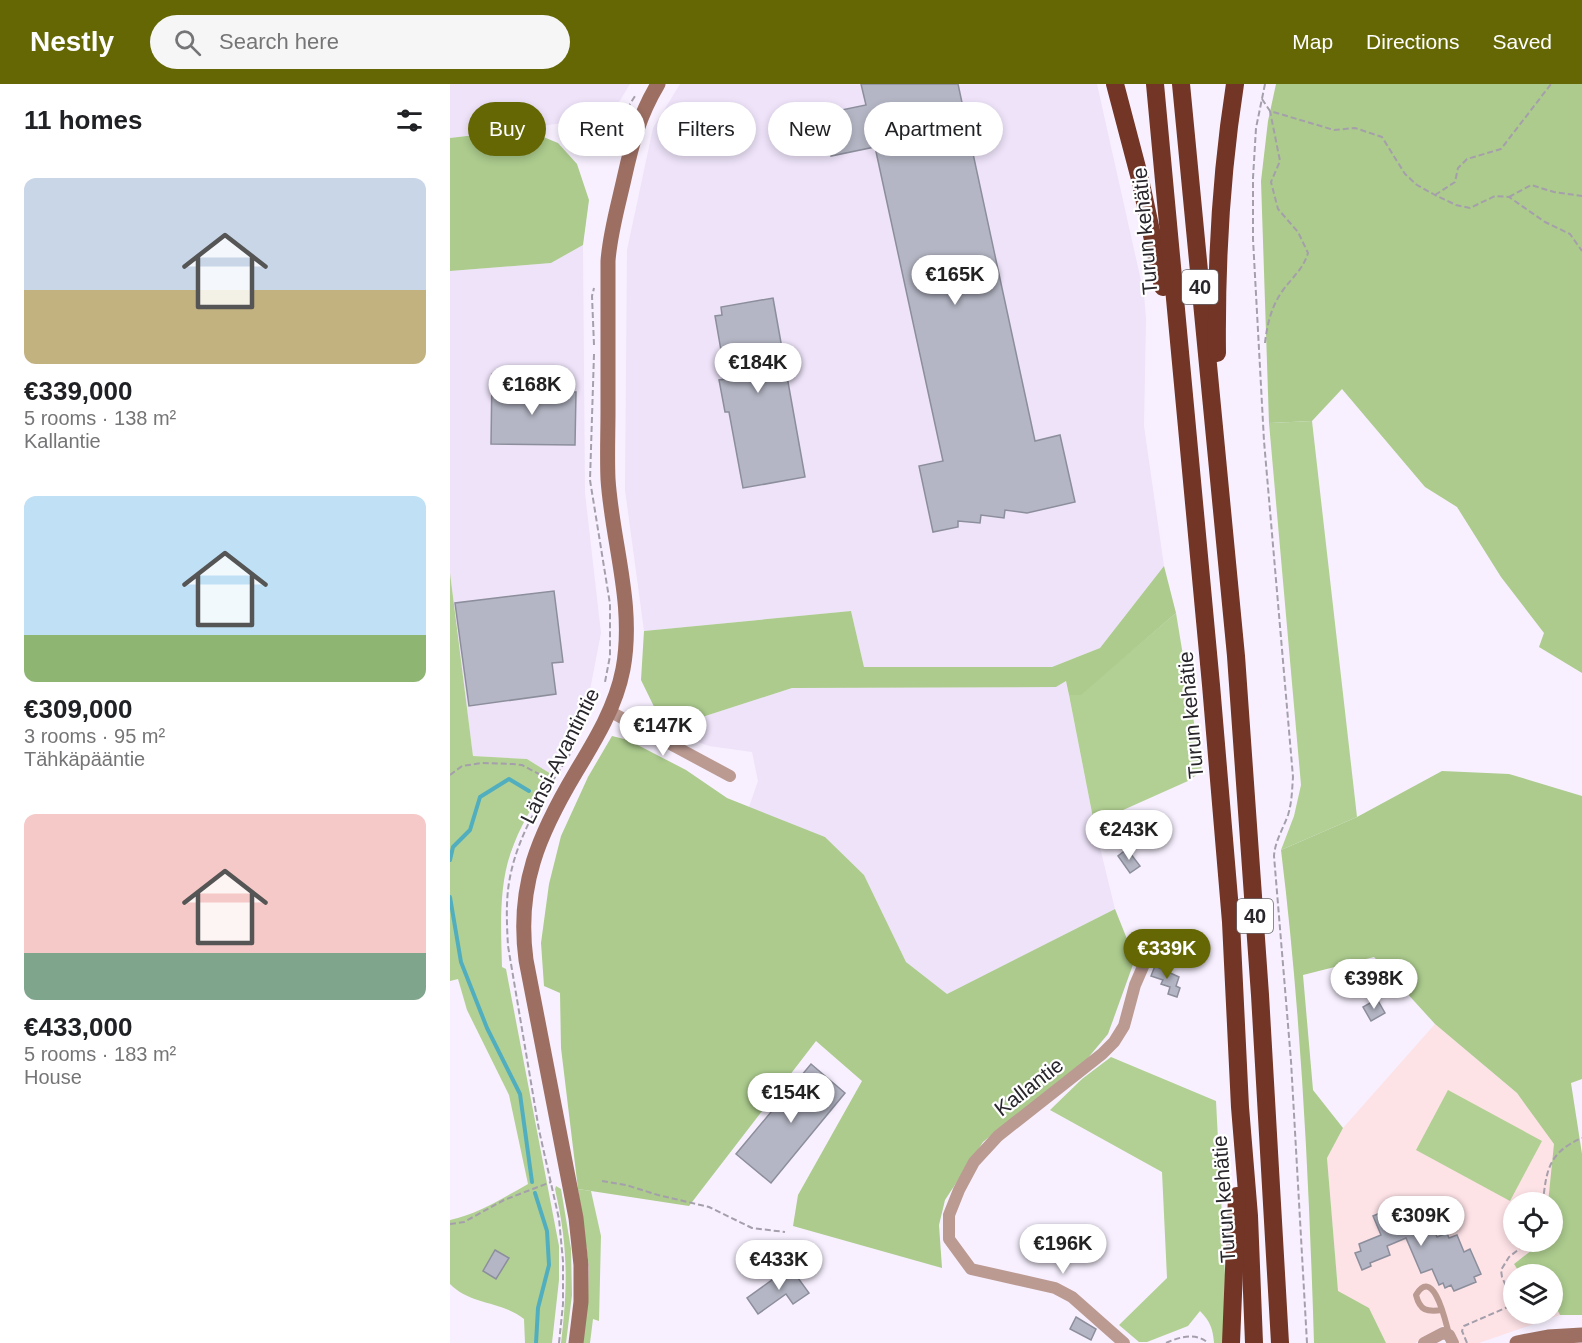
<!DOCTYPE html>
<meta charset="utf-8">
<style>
:root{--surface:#fff;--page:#f6f6f6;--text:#202124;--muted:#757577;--accent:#646704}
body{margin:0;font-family:Arial,sans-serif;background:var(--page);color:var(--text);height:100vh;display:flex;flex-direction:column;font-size:22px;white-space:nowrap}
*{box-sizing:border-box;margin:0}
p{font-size:20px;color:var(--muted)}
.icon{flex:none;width:33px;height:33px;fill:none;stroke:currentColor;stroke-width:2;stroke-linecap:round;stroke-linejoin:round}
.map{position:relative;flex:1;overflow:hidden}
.side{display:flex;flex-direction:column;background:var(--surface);width:450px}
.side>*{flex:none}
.banner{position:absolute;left:18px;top:18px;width:570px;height:54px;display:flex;gap:12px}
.tools{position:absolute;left:1053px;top:1108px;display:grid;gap:12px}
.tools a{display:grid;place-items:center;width:60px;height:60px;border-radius:50%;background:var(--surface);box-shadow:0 3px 9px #0003;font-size:30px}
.price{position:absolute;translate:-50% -51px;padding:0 14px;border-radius:21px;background:#fff;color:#222;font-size:20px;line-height:39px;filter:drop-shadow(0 2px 3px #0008)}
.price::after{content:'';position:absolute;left:50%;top:36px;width:18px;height:14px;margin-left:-9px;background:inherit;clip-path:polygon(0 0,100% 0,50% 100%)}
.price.active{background:var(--accent);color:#fff}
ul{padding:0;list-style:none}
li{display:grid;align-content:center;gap:12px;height:318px;padding:0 24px}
li span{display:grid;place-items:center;height:186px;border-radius:12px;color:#555}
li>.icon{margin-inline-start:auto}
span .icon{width:108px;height:108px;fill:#fffc;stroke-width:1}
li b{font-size:26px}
h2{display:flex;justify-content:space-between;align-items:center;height:72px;padding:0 24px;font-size:26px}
.tag{padding:0 21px;border-radius:27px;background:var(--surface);box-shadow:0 3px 9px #0003;font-size:21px;line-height:54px}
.tag.active{background:var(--accent);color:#fff}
header{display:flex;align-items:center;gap:36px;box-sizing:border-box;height:84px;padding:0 30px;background:var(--accent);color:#fff}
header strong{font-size:28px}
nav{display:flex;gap:33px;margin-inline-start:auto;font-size:21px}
.search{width:420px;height:54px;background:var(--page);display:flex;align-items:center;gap:15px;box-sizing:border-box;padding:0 21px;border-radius:33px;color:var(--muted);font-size:22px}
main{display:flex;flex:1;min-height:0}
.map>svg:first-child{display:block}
</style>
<header>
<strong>Nestly</strong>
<div class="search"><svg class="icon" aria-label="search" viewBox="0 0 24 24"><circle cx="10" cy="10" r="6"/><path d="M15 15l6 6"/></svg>Search here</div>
<nav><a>Map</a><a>Directions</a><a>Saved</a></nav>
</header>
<main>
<section class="side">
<h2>11 homes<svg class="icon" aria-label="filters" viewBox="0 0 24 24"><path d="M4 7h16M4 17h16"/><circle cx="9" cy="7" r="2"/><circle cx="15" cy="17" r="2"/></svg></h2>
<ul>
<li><span style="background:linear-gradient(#c9d6e8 60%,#c2b280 0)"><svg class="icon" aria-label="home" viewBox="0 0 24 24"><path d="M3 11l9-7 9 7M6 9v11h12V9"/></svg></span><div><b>€339,000</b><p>5 rooms · 138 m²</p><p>Kallantie</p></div></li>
<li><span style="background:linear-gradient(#bfe0f5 75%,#8fb573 0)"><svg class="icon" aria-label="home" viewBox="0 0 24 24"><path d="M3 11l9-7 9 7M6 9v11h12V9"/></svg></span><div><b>€309,000</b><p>3 rooms · 95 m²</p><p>Tähkäpääntie</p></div></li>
<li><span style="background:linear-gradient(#f6c9c9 75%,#7fa58c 0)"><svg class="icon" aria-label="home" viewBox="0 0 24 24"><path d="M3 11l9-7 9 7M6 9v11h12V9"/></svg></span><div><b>€433,000</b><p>5 rooms · 183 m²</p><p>House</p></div></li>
</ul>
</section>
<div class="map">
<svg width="1132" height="1259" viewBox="0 0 1132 1259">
<rect width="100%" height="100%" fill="#f8f0ff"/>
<g fill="#eee3f9">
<path d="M0,0H180L163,28L129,37L0,54Z"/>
<path d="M230,0H647L694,210L696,235L694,342L714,482L650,564L602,583H414L401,527L194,547L175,406L177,166L203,44Z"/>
<path d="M133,161L135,409L151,549L139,611L101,690L77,675L23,672L0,489V187L101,179Z"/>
<path d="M616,597L644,739L665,825L497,910L456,878L414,791L375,753L299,723L308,697L302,668L259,662L242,656L246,635L342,604L606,603Z"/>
</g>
<path fill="#fde2e6" d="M985,940L1067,1009L1105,1060L1098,1119H1064V1158H1092L1064,1180L1071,1191H1064V1230H1102L1103,1217L1110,1231L1029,1259H1009L1002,1245L992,1242L965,1259H936L919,1224L888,1208L877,1074L893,1044Z"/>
<g fill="#b2d093">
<path d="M862,337L907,733L831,766L844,732L851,701L819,339Z"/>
<path d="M0,489L23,672L77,675L101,690C89,713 73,736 64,760C48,798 51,842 52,883L56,885L109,1162V1196L102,1259H75L74,1235C52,1217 20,1221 0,1200V1136C28,1130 53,1114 78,1100L59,1011L17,926L8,895L0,897Z"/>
<path d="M726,529L752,687L738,697L644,739L619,611L631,610Z"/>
<path d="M661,973L766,1017L775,1191L774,1259H764C763,1245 760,1237 750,1227L738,1242L697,1258H689L669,1241L717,1194L712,1088L600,1026L632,995Z"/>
<path d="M998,1006L1092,1057L1060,1117L966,1066Z"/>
<path d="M106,1102L111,1105L121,1165L122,1211L116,1259H111C118,1201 118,1162 105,1105Z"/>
<path d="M128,1105L141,1107L151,1152L149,1237L143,1235L140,1259H132L138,1212L139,1183Z"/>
</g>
<g fill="#accb8d">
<path d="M826,0H1132V589L1089,563L1094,549L1051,493L1007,423L975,403L892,305L862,337L819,339L811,97L818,37Z"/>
<path d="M74,45L108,59L127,80L139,116L133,161L101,179L0,187V54Z"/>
<path d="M714,482L726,529L631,611H619L616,597L606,603L342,604L246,635L242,656L211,637L191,596L194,547L401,527L414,583H602L650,564Z"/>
<path d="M162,652L178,656L236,686L277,714L375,753L414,791L456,878L497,910L665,825L685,875L658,950L637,975L533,1058L495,1116L489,1141L492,1184L343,1142L348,1111L412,997L366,957L239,1122L128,1105L111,964L110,909L94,902L91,859L99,800L111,752L138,693Z"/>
<path d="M992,687L1059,690L1132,712V995L1121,999L1132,1070V1231H1110L1103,1217L1102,1191H1071L1064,1180L1092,1158H1102V1119H1098L1104,1060L1067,1009L985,940L924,873L853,891L863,1006L893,1044L877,1074L888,1207L919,1224L936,1259H864C859,1095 851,929 831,766L907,733Z"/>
</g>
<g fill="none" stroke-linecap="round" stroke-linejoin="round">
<g stroke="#51aebf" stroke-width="4">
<path d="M0,776L3,763L20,746L30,713L59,695L79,707"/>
<path d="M0,813L11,878L37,944L70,1010L82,1098"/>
<path d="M85,1109L97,1147L99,1181L88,1224L86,1259"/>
</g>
</g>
<g fill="#b4b6c5" stroke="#8c8e9c" stroke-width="1.5">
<path d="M411,0H508L585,357L610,351L625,418L577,429L555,426L554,434L531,431L530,439L508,437V443L483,448L469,382L493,377L425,63L381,72L372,30L416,21Z"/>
<path d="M323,214L355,393L293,404L279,328H275L269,296L276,295L265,232L272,231L271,223Z"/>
<path d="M42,290H55V307L126,308L125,361L41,360Z"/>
<path d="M104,507L113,578L102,579L106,610L19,622L5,519Z"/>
<path d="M677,765L690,782L680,789L668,772Z"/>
<path d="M705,882L729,893L726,902L730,904L727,913L718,910L720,903L711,900L713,896L701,892Z"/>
<path d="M927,915L935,929L921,937L913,923Z"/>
<path d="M361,980L395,1009L321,1099L286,1070Z"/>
<path d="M954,1119L958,1130L975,1123L987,1153L997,1149L999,1154L1007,1151L1014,1168L1020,1165L1031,1190L1024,1193L1026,1198L1004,1207L1001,1201L995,1204L993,1199L989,1201L982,1185L971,1189L956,1154L937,1162L940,1171L920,1179L921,1182L912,1186L905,1169L911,1167L909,1160L931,1151L923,1132Z"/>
<path d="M45,1166L59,1174L46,1195L33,1187Z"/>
<path d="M340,1183L359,1209L343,1220L336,1210L308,1230L297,1214Z"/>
<path d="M626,1233L646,1245L641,1256L620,1245Z"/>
</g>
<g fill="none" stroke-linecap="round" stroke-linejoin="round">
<g stroke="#a59fab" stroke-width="2" stroke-dasharray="6 3" stroke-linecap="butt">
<path d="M815,0L806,44L803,94V155L814,357L843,693C842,706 842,718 838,731C833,745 825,757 824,772L841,977L857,1259"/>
<path d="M812,15L820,27L884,46L905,44L932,53L955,90L967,101L985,111L1006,121L1020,124L1045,112L1059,113L1095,138L1120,150L1132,167"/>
<path d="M171,51L175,28L185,12"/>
<path d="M985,111L1005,98L1008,84L1017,75L1051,65L1101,0"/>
<path d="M1059,113L1081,101L1104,108L1132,112"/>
<path d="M815,259C817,241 821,224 831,209C841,194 853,186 858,169L848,148L828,125L821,98L830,77L820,27"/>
<path d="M144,261L142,212L144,204"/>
<path d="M144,270L140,396L160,520V572L155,598"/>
<path d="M0,691L12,682L32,679L63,680L72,681L102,697"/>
<path d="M152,1097L176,1101L208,1111L259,1123L302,1144L335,1148"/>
<path d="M1093,1119C1096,1086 1099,1068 1132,1054"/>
<path d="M0,1140L14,1138L54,1116L101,1098"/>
<path d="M109,1259L113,1220V1177L109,1135L89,1046L58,862C57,844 56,825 58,806C64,754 94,710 122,667"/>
<path d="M716,1259C729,1253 746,1248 758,1259"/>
<path d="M1017,1259L1012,1247L1014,1242L1060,1222L1061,1214L1052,1193L1051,1186L1059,1173L1078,1158"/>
</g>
<path stroke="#bb9a92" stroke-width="6" d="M992,1226C977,1228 970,1227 966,1211C984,1181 996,1240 999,1250"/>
<g stroke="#bb9a92" stroke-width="12">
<path d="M159,627L280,692"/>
<path d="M674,1259L622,1213L605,1204L521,1185L499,1155V1131L509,1106L524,1078L548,1052L652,970L664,958L674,942L685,901L698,871L714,859"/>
<path d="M974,1259L993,1249L999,1251L1003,1259"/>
</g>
<g stroke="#9d6f63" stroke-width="15">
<path d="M126,1259L131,1218V1181L126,1134L76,876C66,802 89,750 126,688C146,655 166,622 173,585C185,521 162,458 158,395C157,372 158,350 158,327C158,277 158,227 158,177C160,149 168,122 174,95C182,59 189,32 208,0"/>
<path d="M1067,1259L1098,1253L1132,1251"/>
</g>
<g stroke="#723526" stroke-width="18">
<path d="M665,0L690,95L713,203"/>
<path d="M705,0L761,601L781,838L790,1023L799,1132L804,1259"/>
<path d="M731,0L786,572L810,911L830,1259"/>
<path d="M767,269C766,179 771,89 785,0"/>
<path d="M781,1259L787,1112"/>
</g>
</g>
<g text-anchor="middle" stroke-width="4.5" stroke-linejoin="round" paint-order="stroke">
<g fill="#fff" stroke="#69676b" stroke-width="1.5">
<rect x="732" y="186" width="36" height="34" rx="4.5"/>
<rect x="787" y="815" width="36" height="34" rx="4.5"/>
</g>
<g font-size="20" font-weight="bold" fill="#29262c">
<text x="750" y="210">40</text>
<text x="805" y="839">40</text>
</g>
<g font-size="21" fill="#29262c" stroke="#fff">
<text transform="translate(695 147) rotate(-95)" y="7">Turun kehätie</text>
<text transform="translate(741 631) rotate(-95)" y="7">Turun kehätie</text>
<text transform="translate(110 672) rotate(-63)" y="7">Länsi-Avantintie</text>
<text transform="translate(579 1003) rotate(-38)" y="7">Kallantie</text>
<text transform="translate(774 1115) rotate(-94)" y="7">Turun kehätie</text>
</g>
</g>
</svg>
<div class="tools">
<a><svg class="icon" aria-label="locate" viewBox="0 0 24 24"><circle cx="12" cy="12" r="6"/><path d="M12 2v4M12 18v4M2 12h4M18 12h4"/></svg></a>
<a><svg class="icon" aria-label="layers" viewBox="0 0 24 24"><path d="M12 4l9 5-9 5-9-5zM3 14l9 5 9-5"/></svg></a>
</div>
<b class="price" style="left:505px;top:222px">€165K</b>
<b class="price" style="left:308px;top:310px">€184K</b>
<b class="price" style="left:82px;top:332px">€168K</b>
<b class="price" style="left:213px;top:673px">€147K</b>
<b class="price" style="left:679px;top:777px">€243K</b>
<b class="price active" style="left:717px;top:896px">€339K</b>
<b class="price" style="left:924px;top:926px">€398K</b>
<b class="price" style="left:341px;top:1040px">€154K</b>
<b class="price" style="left:971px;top:1163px">€309K</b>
<b class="price" style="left:613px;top:1191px">€196K</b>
<b class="price" style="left:329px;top:1207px">€433K</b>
<div class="banner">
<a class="tag active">Buy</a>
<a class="tag">Rent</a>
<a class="tag">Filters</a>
<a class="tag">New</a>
<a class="tag">Apartment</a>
</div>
</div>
</main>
